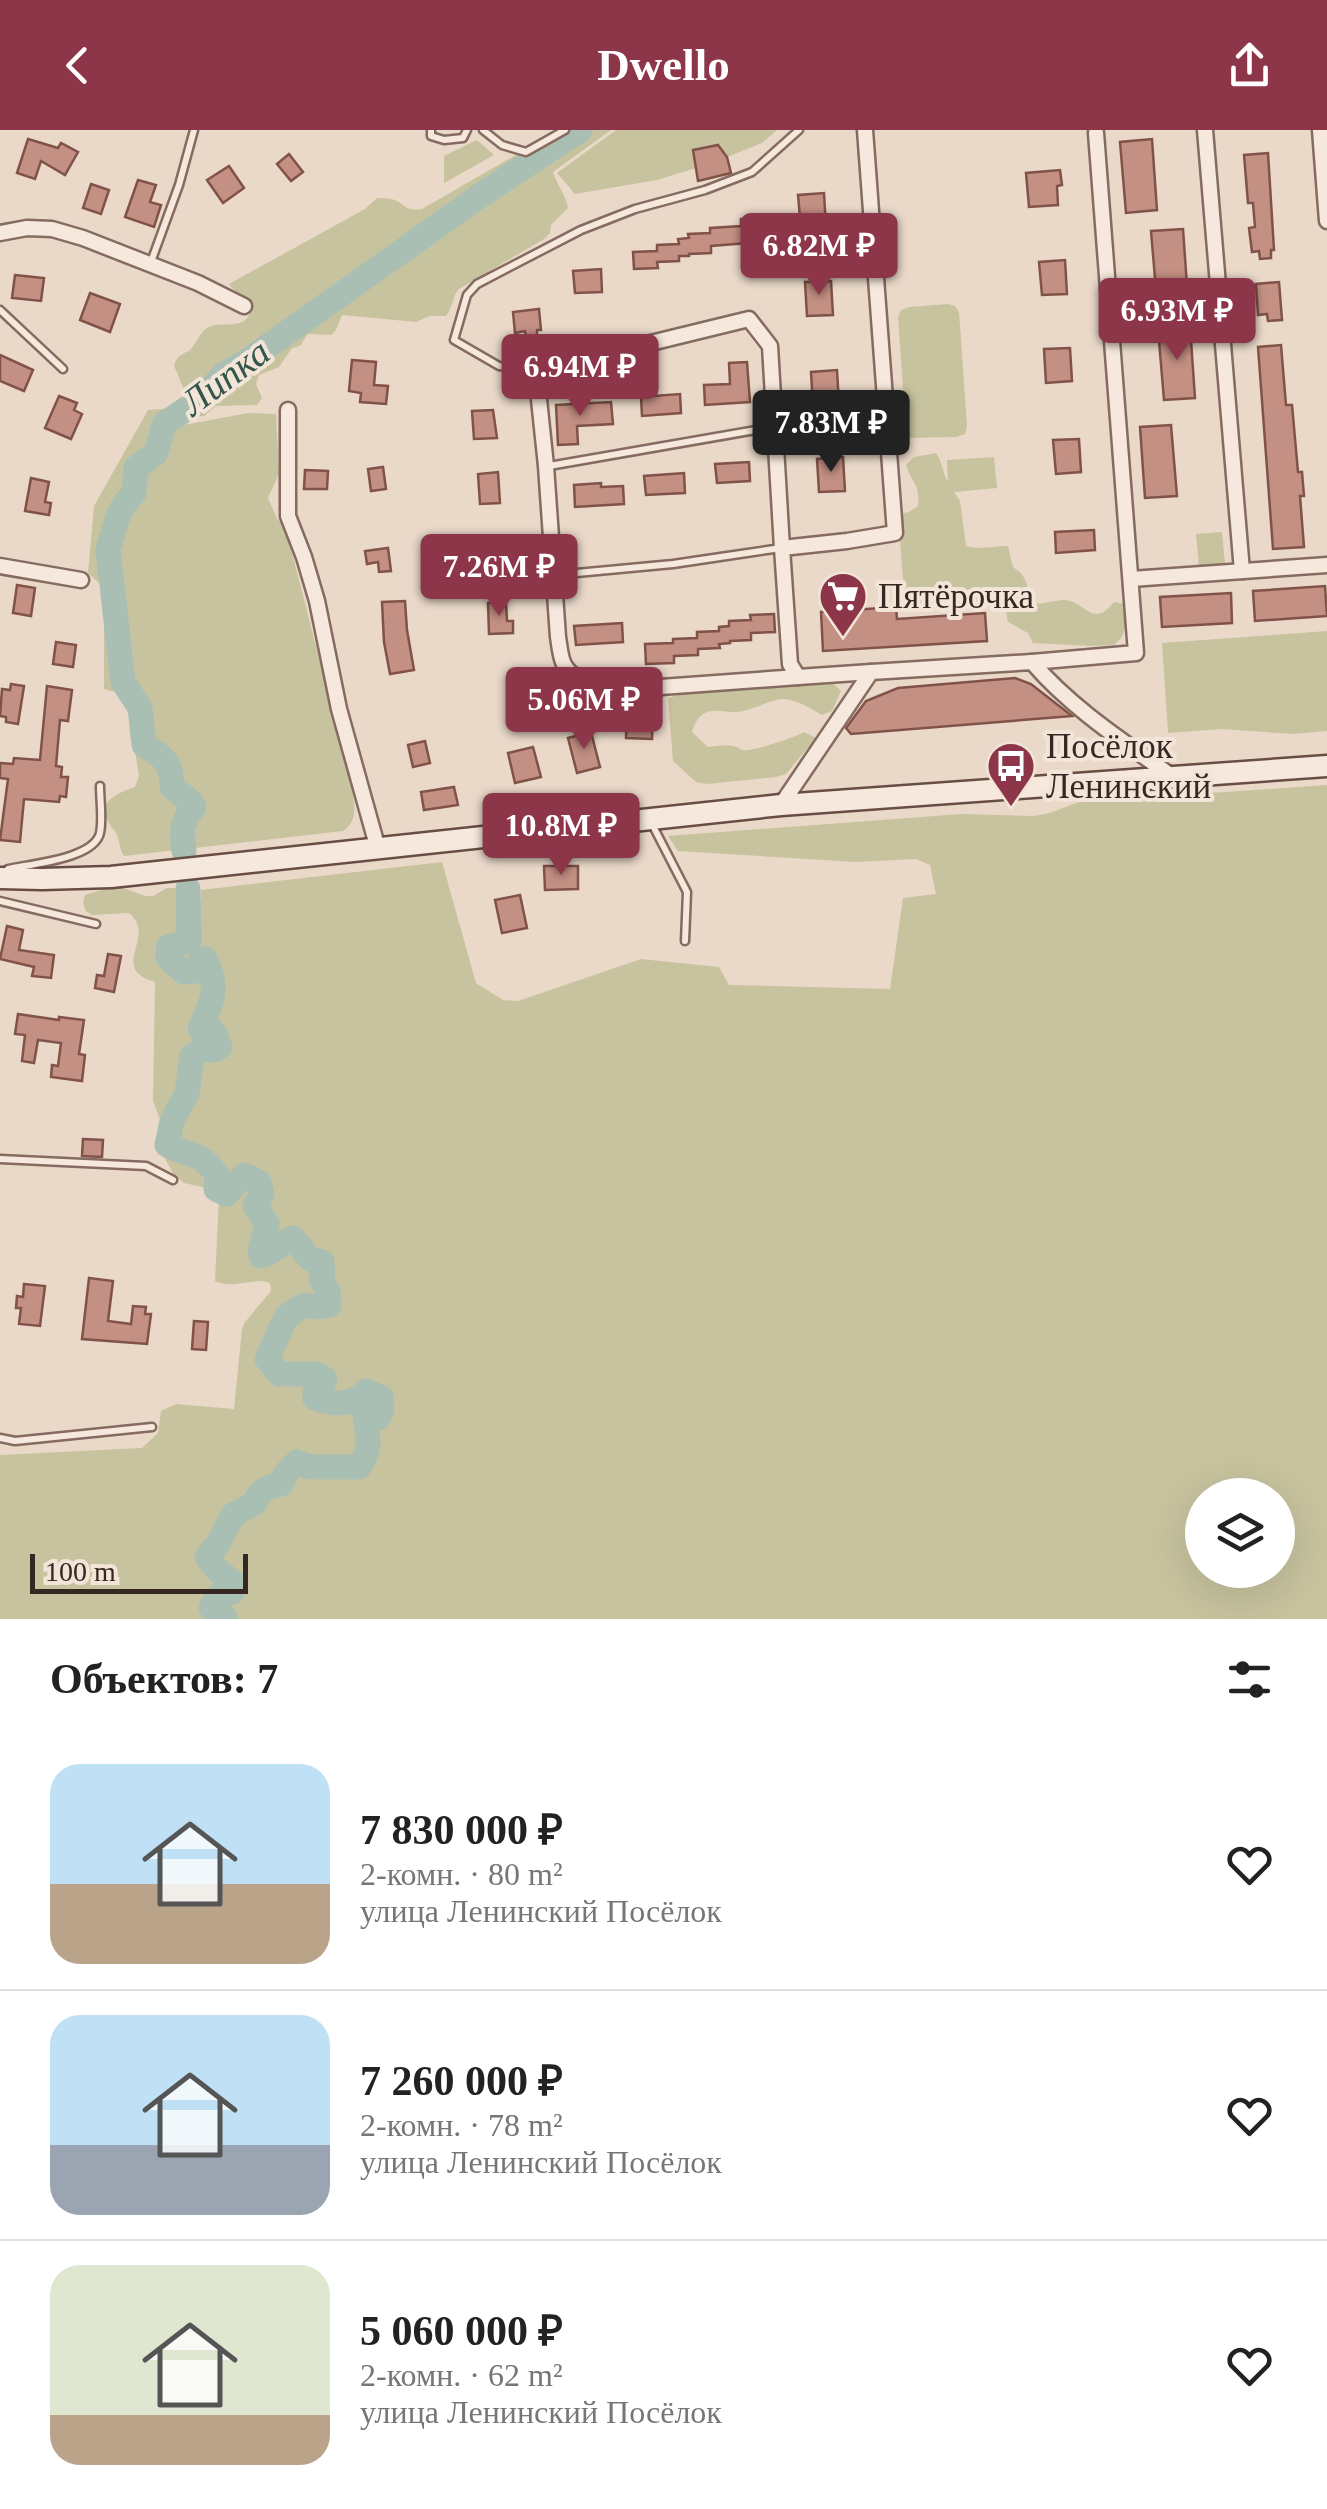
<!DOCTYPE html>
<html lang="ru">
<meta charset="utf-8">
<style>
:root{--surface:#fff;--page:#f2f2f2;--text:#222;--muted:#767676;--line:#e0e0e0;--accent:#8d364a}
body{margin:0;font-family:"Times New Roman",serif;background:var(--page);color:var(--text);height:100vh;display:flex;flex-direction:column;font-size:38px;white-space:nowrap}
*{box-sizing:border-box;margin:0}
p{font-size:32px;color:var(--muted)}
.icon{flex:none;width:55px;height:55px;fill:none;stroke:currentColor;stroke-width:2;stroke-linecap:round;stroke-linejoin:round}
.map{position:relative;height:1489px;overflow:hidden}
.drawer{display:flex;flex-direction:column;background:var(--surface);flex:1}
.drawer>*{flex:none}
.controls{position:absolute;left:1185px;top:1348px;display:grid;gap:20px}
.controls a{display:grid;place-items:center;width:110px;height:110px;border-radius:50%;background:var(--surface);box-shadow:0 10px 40px #0002;font-size:50px}
.scale{position:absolute;left:30px;bottom:25px;width:218px;box-sizing:border-box;padding-left:10px;border:5px solid #372722;border-top:0;font-size:28px;line-height:35px;white-space:nowrap;color:#372722;-webkit-text-stroke:8px #f2e5d8;paint-order:stroke}
.price{position:absolute;translate:-50% -85px;padding:0 22px;border-radius:10px;background:var(--accent);color:#fff;font-size:32px;line-height:65px;filter:drop-shadow(0 2px 5px #0008)}
.price::after{content:'';position:absolute;left:50%;top:60px;width:30px;height:22px;margin-left:-15px;background:inherit;clip-path:polygon(0 0,100% 0,50% 100%)}
.price.current{background:#222;color:#fff}
ul{padding:0;list-style:none}
li{display:flex;align-items:center;gap:30px;height:250px;padding:0 50px}
li+li{border-top:2px solid var(--line)}
li span{display:grid;place-items:center;flex:none;width:280px;height:200px;border-radius:30px;color:#555}
li>.icon{margin-inline-start:auto}
span .icon{width:120px;height:120px;fill:#fffc;stroke-width:1}
li b{font-size:42px}
h2{display:flex;justify-content:space-between;align-items:center;height:120px;padding:0 50px;font-size:42px}
header{display:flex;justify-content:space-between;align-items:center;height:130px;padding:0 50px;background:var(--accent);color:#fff;font-size:45px;font-weight:800}
.map>svg:first-child{display:block}
</style>
<header><svg class="icon" aria-label="back" viewBox="0 0 24 24"><path d="M15 5l-7 7 7 7"/></svg>Dwello<svg class="icon" aria-label="share" viewBox="0 0 24 24"><path d="M12 15V3M7 8l5-5 5 5M5 13v7h14v-7"/></svg></header>
<div class="map">
<svg width="1327" height="1489" viewBox="0 0 1327 1489">
<rect width="100%" height="100%" fill="#ead9c9"/>
<g fill="#c7c39e" fill-rule="evenodd">
<path d="M559,0H611L553,42C557,55 566,65 568,78L551,95L550,103L544,109L459,159C452,167 453,177 446,186H430L416,192L342,185L336,200L331,205L308,204L300,216L292,218L279,237L259,245L256,254L262,268L257,275L216,276L204,286L197,287L190,283L187,276L190,269C182,259 180,248 174,236C175,234 175,231 177,229C180,224 186,223 190,220C198,212 200,200 211,196C223,192 252,200 249,178C248,167 234,163 229,154L365,79L377,68C381,68 386,68 391,69C405,72 403,82 422,79Z"/>
<path d="M616,0H777L762,13L727,27L717,15L694,20L696,38L657,50L575,64L557,43Z"/>
<path d="M477,10L494,25L444,53V26Z"/>
<path d="M948,174L955,176L959,182L967,296L965,304L956,307L909,308L906,301L898,187L901,180L909,177Z"/>
<path d="M159,279L171,280L179,296L248,283L276,284L279,344L268,368L277,389L285,395L352,658C354,673 359,691 343,701L124,726C119,718 120,711 116,703C115,700 112,699 111,696C95,672 115,664 135,657L139,646L126,565L104,559V458L88,443L94,376L148,280Z"/>
<path d="M936,323C943,333 942,342 948,352L947,330L994,327L997,358L954,362L960,371L966,416C979,420 994,416 1008,416L1013,437L1022,444L1027,454V465L1033,474C1043,474 1055,470 1065,470C1086,472 1093,499 1114,472L1125,474L1131,483L1122,507L1114,515L1091,516L1033,513L1028,503L1008,492L1006,481L997,474L915,480L905,475L898,384L909,382L918,376C920,352 912,354 906,335L914,327Z"/>
<path d="M1222,402L1225,434L1199,436L1196,404Z"/>
<path d="M1327,501V601L1291,604L1223,599L1168,603L1162,513Z"/>
<path d="M811,551L833,553L841,561L832,581L822,585C810,578 798,570 784,569C771,569 753,580 738,582C727,583 715,578 705,583C698,586 694,595 692,602L708,617C716,616 725,615 733,616C745,619 736,621 749,620C759,619 796,607 804,602L816,608L786,644L776,647L707,654L696,652L673,631L668,568L681,564Z"/>
<path d="M1327,655V1489H0V1325L142,1318L158,1303L161,1281L176,1274L234,1279L242,1199L245,1192L271,1161L270,1153C252,1147 232,1160 215,1151L219,1067L211,1059L184,1053L173,1043L158,1016L161,992L153,971L155,852C150,850 144,849 140,845C120,830 154,803 129,783L92,785L86,781L83,773L85,765L107,758H123L145,766H153L167,758H175L194,773L201,771V760L442,732L476,853L503,870L518,871L641,829L719,837L729,855L890,859L903,768L936,764L930,735L916,729L856,732L678,721L668,706L961,684L1034,686L1050,683L1079,672ZM1202,1365H1278V1440H1202Z"/>
</g>
<g fill="none" stroke-linecap="round" stroke-linejoin="round">
<g stroke="#a9bfb4" stroke-width="25">
<path d="M184,721C181,703 181,691 194,677L190,671L172,657C172,631 164,628 144,615L140,578L123,552L108,420L118,386L125,373L134,363L136,338L156,323L164,294L205,266L223,245L247,231L481,65L580,0"/>
<path d="M188,759L189,811L168,817V828L184,842L196,841L200,831L205,829C220,859 212,871 200,899L204,905L211,899L215,904L220,917L214,920L203,919L192,926L187,963L172,991L167,1015C190,1027 199,1020 217,1045L216,1059L227,1064L244,1045L259,1052L262,1064L255,1076L267,1093L260,1121L261,1126C275,1122 280,1113 293,1108L310,1129L322,1132L323,1141L321,1149L328,1162L329,1175L318,1177L304,1175L286,1187L267,1229L279,1244H316L325,1249L322,1256L315,1257V1268C332,1275 354,1276 366,1261L381,1267L382,1279L378,1288L371,1284L365,1287C369,1307 371,1321 359,1337H309L297,1332L286,1343L281,1354C269,1357 258,1360 255,1373L233,1385L218,1414L207,1427L217,1440L234,1453L232,1462L218,1466L211,1477L224,1486L225,1489"/>
</g>
</g>
<g fill="#c49083" stroke="#815248" stroke-width="2.5">
<path d="M28,9L58,18L61,13L78,22L65,45L41,31L35,49L17,43Z"/>
<path d="M1152,9L1157,80L1126,83L1120,12Z"/>
<path d="M718,15L727,27L731,43L698,51L693,20Z"/>
<path d="M1268,23L1274,120H1271V128L1260,129L1259,121L1252,122L1249,98L1255,97L1253,73H1248L1244,25Z"/>
<path d="M289,24L303,42L291,51L277,34Z"/>
<path d="M229,36L244,58L223,73L207,50Z"/>
<path d="M1060,40L1062,55L1057,56L1058,75L1029,77L1026,43Z"/>
<path d="M138,50L156,55L150,72L161,75L154,97L125,87Z"/>
<path d="M91,54L109,60L101,84L83,78Z"/>
<path d="M824,63L826,97L801,99L798,65Z"/>
<path d="M774,88L775,111L711,116V123L689,124V126H679V131L657,132L658,138L634,139L633,122L657,121V115L679,114L678,109L689,108L688,104L710,103V98L741,96V89Z"/>
<path d="M1183,99L1188,170L1157,172L1151,101Z"/>
<path d="M1065,130L1067,164L1042,165L1039,132Z"/>
<path d="M601,139L602,162L575,163L573,141Z"/>
<path d="M15,145L44,148L41,171L12,168Z"/>
<path d="M831,151L833,185L807,186L805,152Z"/>
<path d="M1279,152L1282,190L1268,191L1267,184L1258,185L1256,154Z"/>
<path d="M90,163L120,174L110,202L80,190Z"/>
<path d="M539,179L541,200H537V206L526,207L525,201L515,203L513,182Z"/>
<path d="M1190,196L1195,268L1164,270L1158,199Z"/>
<path d="M1281,215L1286,275H1292L1298,342H1302L1304,366H1300L1304,417L1273,419L1258,217Z"/>
<path d="M1070,218L1072,251L1046,253L1044,219Z"/>
<path d="M0,225L33,240L24,261L0,251Z"/>
<path d="M352,230L376,232L374,255L388,256L386,274L360,272L361,263L349,261Z"/>
<path d="M747,232L750,272L705,275L704,255L730,254L729,233Z"/>
<path d="M837,240L839,274L813,276L811,242Z"/>
<path d="M680,264L681,283L642,286L641,267Z"/>
<path d="M59,266L77,273L74,280L82,284L71,309L45,298Z"/>
<path d="M611,272L613,294L577,296L578,314L558,315L556,275Z"/>
<path d="M493,280L497,308L474,309L472,281Z"/>
<path d="M1171,295L1177,366L1145,368L1140,297Z"/>
<path d="M1079,309L1081,342L1056,344L1053,310Z"/>
<path d="M843,327L845,361L819,362L817,329Z"/>
<path d="M749,332L750,351L717,353L715,334Z"/>
<path d="M383,337L386,359L371,361L368,339Z"/>
<path d="M305,340L328,341L327,359H304Z"/>
<path d="M498,342L500,373L480,374L478,344Z"/>
<path d="M684,343L685,363L646,365L644,346Z"/>
<path d="M31,348L49,352L45,372L51,373L49,385L25,381Z"/>
<path d="M601,353V357L623,356L624,374L575,377L574,355Z"/>
<path d="M1094,400L1095,420L1056,423L1055,402Z"/>
<path d="M501,407L503,437L483,438L481,408Z"/>
<path d="M388,418L391,441L379,442L378,432L367,434L365,421Z"/>
<path d="M17,455L35,458L31,486L13,483Z"/>
<path d="M1325,456L1327,486L1255,491L1253,461Z"/>
<path d="M1231,463L1232,493L1162,497L1160,467Z"/>
<path d="M405,471L407,500L414,540L390,544L384,512L382,472Z"/>
<path d="M506,472L507,491H513V503L489,504L488,473Z"/>
<path d="M896,477L897,489L985,483L987,511L823,521L821,482Z"/>
<path d="M774,484L775,502L751,503V510L730,511V513L719,514L720,518L698,519V525L674,526V533L646,534L645,514L673,513V509L697,508V502L719,501V497L729,496V491L751,490L750,485Z"/>
<path d="M622,493L623,512L576,515L574,496Z"/>
<path d="M56,512L76,515L73,537L53,534Z"/>
<path d="M1015,548L1031,554L1072,586L851,604L846,598L866,571L898,558Z"/>
<path d="M552,551L558,571L526,579L521,559Z"/>
<path d="M11,554L24,556L18,594L6,592V587L0,586L2,559L10,560Z"/>
<path d="M47,556L72,560L68,591L60,590L56,636L62,637L61,647H68L66,667L60,666L59,672L24,669L20,712L0,710L8,649L0,648V633L13,634L14,628L40,630Z"/>
<path d="M636,574H653L652,609L626,608L627,576Z"/>
<path d="M591,602L600,637L577,643L568,608Z"/>
<path d="M425,611L430,633L413,637L408,615Z"/>
<path d="M533,617L541,647L515,653L508,623Z"/>
<path d="M454,657L458,675L424,680L421,662Z"/>
<path d="M544,736H578V759L545,760Z"/>
<path d="M520,765L527,798L502,803L495,770Z"/>
<path d="M7,796L23,800L19,820L54,825L51,848L32,846L34,837L0,829Z"/>
<path d="M108,824L121,826L114,862L95,858L97,845L104,846Z"/>
<path d="M18,884L59,890V887L84,890L79,924L85,925L82,951L51,947L52,935L58,936L61,913L38,910L34,933L22,931L25,905L15,904Z"/>
<path d="M83,1009L103,1010L102,1027L82,1026Z"/>
<path d="M89,1148L113,1151L108,1191L131,1194L133,1176L146,1177L145,1184H151L147,1214L82,1209Z"/>
<path d="M24,1154L45,1156L40,1196L19,1194L21,1178H16L17,1166L23,1167Z"/>
<path d="M194,1191L208,1192L206,1220L192,1219Z"/>
</g>
<g fill="none" stroke-linecap="round" stroke-linejoin="round">
<g stroke="#856b60" stroke-width="11">
<g id="lane">
<path d="M431,0V6L444,10L463,8L467,0"/>
<path d="M483,0L502,15L526,22L565,0"/>
<path d="M151,132L179,55L194,0"/>
<path d="M0,180L63,239"/>
<path d="M535,241L499,236L454,210L467,165L477,154L581,100L635,79L705,60L752,42L799,0"/>
<path d="M549,336L773,297"/>
<path d="M555,445L673,434L781,418"/>
<path d="M652,694L687,762L685,811"/>
<path d="M5,742L8,739C30,734 94,729 100,703C103,689 100,670 100,656"/>
<path d="M0,771L96,794"/>
<path d="M0,1029L146,1036L173,1050"/>
<path d="M0,1308L15,1311L152,1297"/>
</g>
</g>
<g stroke="#856b60" stroke-width="19">
<g id="street">
<path d="M865,0L895,403L847,411L782,418L790,534L798,547L871,542"/>
<path d="M1205,0L1242,441"/>
<path d="M1320,0L1327,91"/>
<path d="M0,103L27,98L52,99L83,108L198,153L244,176"/>
<path d="M288,280V386L304,427L317,471L339,579L378,719"/>
<path d="M782,418L770,216L749,189L536,241L546,336L558,507C561,525 560,538 578,548L661,557L798,547"/>
<path d="M0,436L81,450"/>
<path d="M1131,449L1327,435"/>
<path d="M1032,532L1136,523L1096,3"/>
<path d="M781,675L871,542L1032,532C1071,578 1124,612 1173,647"/>
</g>
</g>
<g stroke="#674d43" stroke-width="25">
<path id="secondary" d="M0,748L42,749L111,747L781,675L1327,636"/>
</g>
<use href="#lane" stroke="#f6e8dc" stroke-width="6"/>
<use href="#street" stroke="#f6e8dc" stroke-width="14"/>
<use href="#secondary" stroke="#f6e8dc" stroke-width="20"/>
</g>
<defs>
<g id="supermarket-pin" transform="scale(2.5)"><path d="M0 17L-7.5 6A9.5 9.5 0 1 1 7.5 6Z" fill="#8d364a" stroke="#f2e5d8"/><path d="M-6-5.5h2.5l.6 2H6L4.5 2H-2.5L-4.4-4H-6ZM-1.5 3.2a1.3 1.3 0 1 0 .1 0ZM3 3.2a1.3 1.3 0 1 0 .1 0Z" fill="#fff"/></g>
<g id="bus-pin" transform="scale(2.5)"><path d="M0 17L-7.5 6A9.5 9.5 0 1 1 7.5 6Z" fill="#8d364a" stroke="#f2e5d8"/><path d="M-5-6H5V4H4V6H2V4H-2V6H-4V4H-5ZM-3.5-4V0h7V-4ZM-3.5 1.2v1.5H-2V1.2ZM2 1.2v1.5H3.5V1.2Z" fill="#fff"/></g>
</defs>
<g fill-rule="evenodd">
<use href="#supermarket-pin" x="843" y="466"/>
<use href="#bus-pin" x="1011" y="636"/>
</g>
<g text-anchor="middle" stroke-width="8" stroke-linejoin="round" paint-order="stroke">
<g font-size="35" fill="#372722" stroke="#f2e5d8" text-anchor="start">
<text x="878" y="478">Пятёрочка</text>
<text x="1046" y="628">Посёлок<tspan x="1046" dy="40">Ленинский</tspan></text>
</g>
<g font-size="38" font-style="italic" fill="#33554b" stroke="#f2e5d8">
<text transform="translate(225 247) rotate(-37)" y="13">Липка</text>
</g>
</g>
</svg>
<div class="controls">
<a><svg class="icon" aria-label="layers" viewBox="0 0 24 24"><path d="M12 4l9 5-9 5-9-5zM3 14l9 5 9-5"/></svg></a>
</div>
<div class="scale">100 m</div>
<b class="price" style="left:819px;top:168px">6.82M ₽</b>
<b class="price" style="left:1177px;top:233px">6.93M ₽</b>
<b class="price" style="left:580px;top:289px">6.94M ₽</b>
<b class="price current" style="left:831px;top:345px">7.83M ₽</b>
<b class="price" style="left:499px;top:489px">7.26M ₽</b>
<b class="price" style="left:584px;top:622px">5.06M ₽</b>
<b class="price" style="left:561px;top:748px">10.8M ₽</b>
</div>
<section class="drawer">
<h2>Объектов: 7<svg class="icon" aria-label="filters" viewBox="0 0 24 24"><path d="M4 7h16M4 17h16"/><circle cx="9" cy="7" r="2"/><circle cx="15" cy="17" r="2"/></svg></h2>
<ul>
<li><span style="background:linear-gradient(#bfe0f5 60%,#b9a48a 0)"><svg class="icon" aria-label="home" viewBox="0 0 24 24"><path d="M3 11l9-7 9 7M6 9v11h12V9"/></svg></span><div><b>7 830 000 ₽</b><p>2-комн. · 80 m²</p><p>улица Ленинский Посёлок</p></div><svg class="icon" aria-label="heart" viewBox="0 0 24 24"><path d="M12 20l-8-8c-3-5 5-10 8-4 3-6 11-1 8 4z"/></svg></li>
<li><span style="background:linear-gradient(#bfe0f5 65%,#9aa5b1 0)"><svg class="icon" aria-label="home" viewBox="0 0 24 24"><path d="M3 11l9-7 9 7M6 9v11h12V9"/></svg></span><div><b>7 260 000 ₽</b><p>2-комн. · 78 m²</p><p>улица Ленинский Посёлок</p></div><svg class="icon" aria-label="heart" viewBox="0 0 24 24"><path d="M12 20l-8-8c-3-5 5-10 8-4 3-6 11-1 8 4z"/></svg></li>
<li><span style="background:linear-gradient(#dfe7d0 75%,#b9a48a 0)"><svg class="icon" aria-label="home" viewBox="0 0 24 24"><path d="M3 11l9-7 9 7M6 9v11h12V9"/></svg></span><div><b>5 060 000 ₽</b><p>2-комн. · 62 m²</p><p>улица Ленинский Посёлок</p></div><svg class="icon" aria-label="heart" viewBox="0 0 24 24"><path d="M12 20l-8-8c-3-5 5-10 8-4 3-6 11-1 8 4z"/></svg></li>
</ul>
</section>
